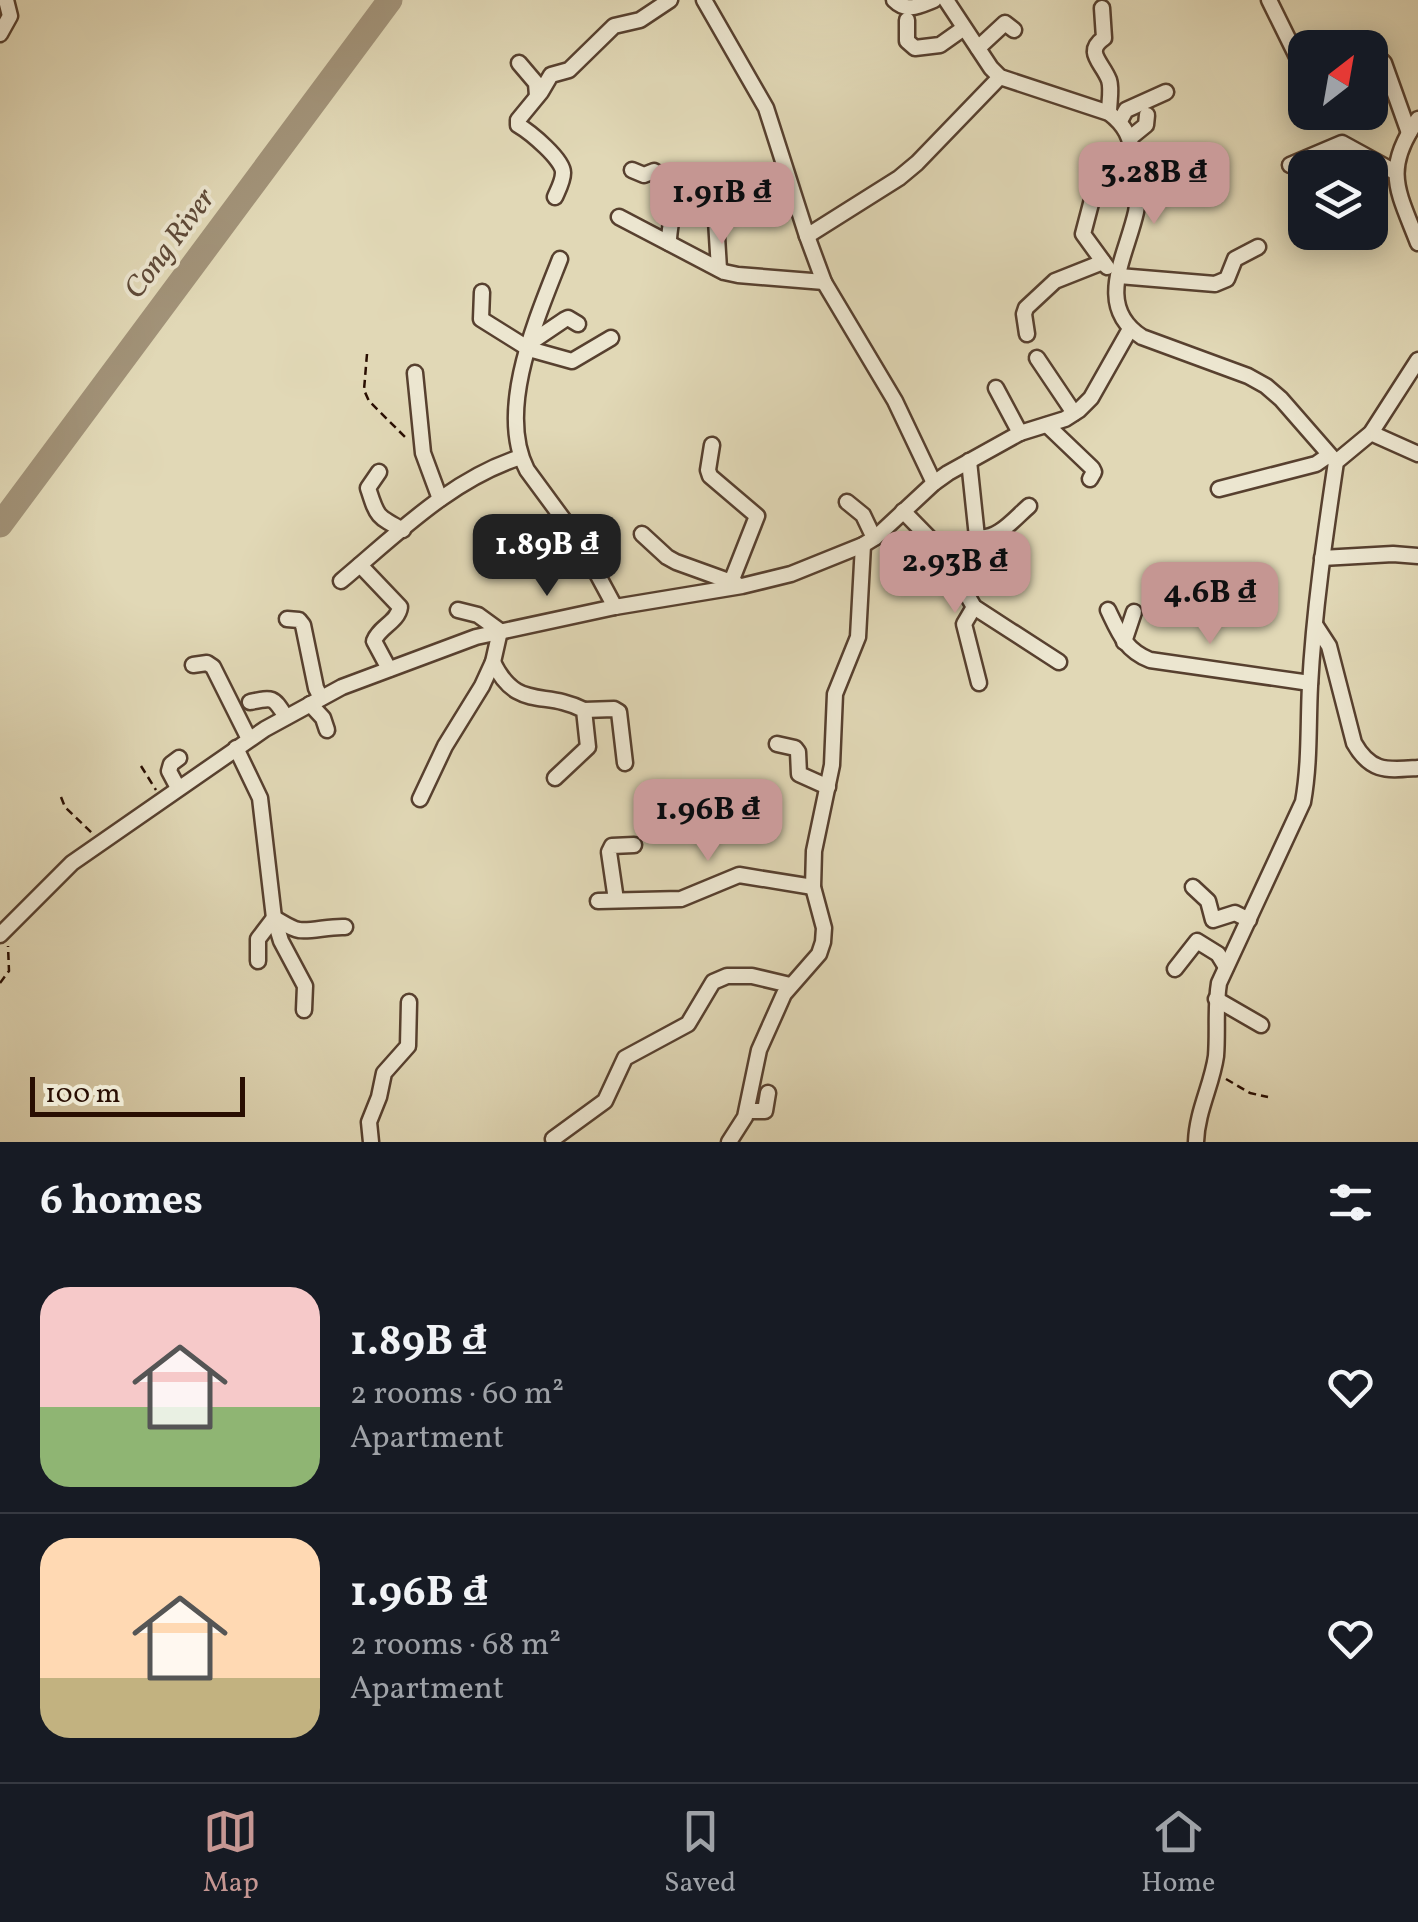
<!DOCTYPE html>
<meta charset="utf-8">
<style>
:root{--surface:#171b24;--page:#242831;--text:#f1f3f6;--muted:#9ea1a6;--line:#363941;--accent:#c59692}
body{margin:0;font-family:Vollkorn,serif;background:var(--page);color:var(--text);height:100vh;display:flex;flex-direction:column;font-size:38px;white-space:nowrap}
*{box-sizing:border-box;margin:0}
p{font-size:32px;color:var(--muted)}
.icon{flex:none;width:55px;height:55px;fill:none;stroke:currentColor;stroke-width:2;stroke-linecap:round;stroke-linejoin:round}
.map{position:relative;height:1142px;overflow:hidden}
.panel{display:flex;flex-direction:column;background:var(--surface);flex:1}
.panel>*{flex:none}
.needle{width:65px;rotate:31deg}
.tools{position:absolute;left:1288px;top:30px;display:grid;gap:20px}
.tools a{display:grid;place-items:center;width:100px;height:100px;border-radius:20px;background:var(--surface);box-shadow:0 5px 25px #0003;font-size:50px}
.scale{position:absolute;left:30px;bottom:25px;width:215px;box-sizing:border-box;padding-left:10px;border:5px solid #290e02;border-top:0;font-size:28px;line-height:35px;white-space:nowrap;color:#290e02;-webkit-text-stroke:8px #ece6d0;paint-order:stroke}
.price{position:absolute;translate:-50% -85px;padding:0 22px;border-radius:20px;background:var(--accent);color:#111;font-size:32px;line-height:65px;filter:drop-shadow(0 2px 5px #0008)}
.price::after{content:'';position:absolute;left:50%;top:60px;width:30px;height:22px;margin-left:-15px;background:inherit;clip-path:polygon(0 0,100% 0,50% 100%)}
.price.on{background:#222;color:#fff}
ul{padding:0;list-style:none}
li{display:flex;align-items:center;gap:30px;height:250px;padding:0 40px}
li+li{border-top:2px solid var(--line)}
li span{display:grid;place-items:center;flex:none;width:280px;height:200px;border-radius:30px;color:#555}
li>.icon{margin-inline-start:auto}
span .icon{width:120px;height:120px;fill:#fffc;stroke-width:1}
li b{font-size:42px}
h2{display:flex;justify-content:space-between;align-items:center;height:120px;padding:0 40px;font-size:42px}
.tabs{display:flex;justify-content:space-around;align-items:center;height:140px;border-top:2px solid var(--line);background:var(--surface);font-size:28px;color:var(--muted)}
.tabs a{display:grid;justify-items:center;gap:5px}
.tabs .on{color:var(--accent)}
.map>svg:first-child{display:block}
</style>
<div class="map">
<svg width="1418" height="1142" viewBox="0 0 1418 1142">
<rect width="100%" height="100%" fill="#e1d8b6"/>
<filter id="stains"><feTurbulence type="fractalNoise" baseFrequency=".002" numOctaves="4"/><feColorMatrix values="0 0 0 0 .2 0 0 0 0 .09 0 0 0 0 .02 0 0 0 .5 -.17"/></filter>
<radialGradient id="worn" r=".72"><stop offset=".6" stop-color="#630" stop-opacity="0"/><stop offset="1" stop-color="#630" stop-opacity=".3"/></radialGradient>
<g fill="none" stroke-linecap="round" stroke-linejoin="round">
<path stroke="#a29379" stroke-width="25" d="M0,525L390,0"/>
<g stroke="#57402f" stroke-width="19">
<g id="minor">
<path d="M704,0L766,108L807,236L824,282L895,401L934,483"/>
<path d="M894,0C907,13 919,6 934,0"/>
<path d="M946,0L991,68L1000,77L1109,113C1126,126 1130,137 1134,158C1136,176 1140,193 1136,212C1126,257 1094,306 1142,337L1248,376L1266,386L1281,399L1336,462"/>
<path d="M1269,0L1305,73"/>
<path d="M1102,8L1104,38C1084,52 1102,62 1109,80C1112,89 1109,102 1109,113"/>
<path d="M907,20V41L915,48L940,45L964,28"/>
<path d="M0,34L10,16L6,0"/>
<path d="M978,48L1005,23L1014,30"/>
<path d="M1370,57L1379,58L1384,63L1409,133"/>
<path d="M519,63L536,83L537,96"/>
<path d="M1418,119C1382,170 1398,191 1418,243"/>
<path d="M1120,121L1126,110L1166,92"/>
<path d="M1130,138L1146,125L1147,115"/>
<path d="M1290,165L1342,143L1395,172"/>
<path d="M632,170L644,175L654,171C661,175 671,179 674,186C678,194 668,229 669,243"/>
<path d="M1185,188L1183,163L1187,161L1210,162"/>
<path d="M1138,191L1204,188"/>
<path d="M1094,192L1083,234L1107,267"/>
<path d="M555,197C558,190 563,181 563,173C564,160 530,132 518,125V120L541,92L551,75L569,70L614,26L640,20L670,0"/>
<path d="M699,207L716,220L744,213L742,184L747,181L768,183"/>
<path d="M619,217L724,272L738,275L824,282"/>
<path d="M716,220L719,269"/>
<path d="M807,236L899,178L917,163L1000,77"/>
<path d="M560,259C537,318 496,410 527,470L580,542L615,607"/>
<path d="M1119,276L1215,284L1227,279L1235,259L1258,247"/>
<path d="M482,292L481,319L529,349L572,361L611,338"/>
<path d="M1027,334L1024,314L1026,308L1055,281L1103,262"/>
<path d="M530,343L564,320L568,318L578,324"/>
<path d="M1037,358L1074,413"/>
<path d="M415,373L423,453L440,499"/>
<path d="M996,388L1020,433"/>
<path d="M1047,425L1092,468L1094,472L1090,479"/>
<path d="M1371,433L1418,454"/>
<path d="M712,445L708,470L710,476L757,516L731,582"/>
<path d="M969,461L977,537C997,541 1014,519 1029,506"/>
<path d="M379,472L368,488C377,516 376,516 403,530"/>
<path d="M1219,489L1316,464L1329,455"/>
<path d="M847,502L863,515L874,538"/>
<path d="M903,511L942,551L974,607L1059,662"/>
<path d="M642,534L667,557L676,562L737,584"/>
<path d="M1322,558L1393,554L1418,556"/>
<path d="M360,565L400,607C398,622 379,627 374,641L389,669"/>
<path d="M341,581C396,535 451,479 521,457"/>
<path d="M974,607L964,624L979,683"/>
<path d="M1108,610C1119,633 1125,650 1150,660L1310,683"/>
<path d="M287,619L299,620L303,625L316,688L321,698"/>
<path d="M1316,626L1329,646L1354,743C1371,773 1387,770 1418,768"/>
<path d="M1124,642L1134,612"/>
<path d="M493,662C517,712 544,689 584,710L588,747L555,778"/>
<path d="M193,665L207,663L213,667L249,739"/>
<path d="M250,702C274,697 273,697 286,717"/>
<path d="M310,704L323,718L327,730"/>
<path d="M584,710L614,709L619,712L625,763"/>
<path d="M777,744L795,748L798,752L799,774L828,787"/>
<path d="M236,748L260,798L274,918L281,941L305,986L304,1010"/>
<path d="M178,788L169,771L171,764L179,758"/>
<path d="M420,799L445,746L482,686L493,662L500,631L478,615L458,610"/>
<path d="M1193,887L1208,901L1213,920L1235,913L1249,920"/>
<path d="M616,900L609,852L612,846L634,845"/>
<path d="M598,901L681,899L739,875L813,887"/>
<path d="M0,935L72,863L265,729L342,687L476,637L615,607L742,586L791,574L863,545L876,537L934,483L948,473L1020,433L1065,419L1079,410L1091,398L1130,329"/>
<path d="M258,961V939L274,918C282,922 291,929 299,930C310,932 330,926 345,927"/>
<path d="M1175,969L1197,941L1218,954L1226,967"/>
<path d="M1216,999L1261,1025"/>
<path d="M747,1111H765L768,1093"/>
<path d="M553,1139L605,1101L625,1058L688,1024L713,982L727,976H752L790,985"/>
<path d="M371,1142L369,1122L379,1097L384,1073L408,1046L409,1002"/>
<path d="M729,1142L745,1117L759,1050L784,994L819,954L823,942L824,928L813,887L814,851L832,765L835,694L858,637L863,545"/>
<path d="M1196,1142C1197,1111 1212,1085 1216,1056C1218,1031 1215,1007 1219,983L1303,802C1310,763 1308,724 1310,686C1314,611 1325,536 1336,462L1371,433L1418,360"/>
</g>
</g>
<g stroke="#290e02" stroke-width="2.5" stroke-dasharray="8 5" stroke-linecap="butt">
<path d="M367,354L364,390L369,401L408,440"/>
<path d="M141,766L156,790"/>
<path d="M61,797L65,807L92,833"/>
<path d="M0,983L9,971L8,946"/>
<path d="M1226,1079L1250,1093L1268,1097"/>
</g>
<use href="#minor" stroke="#ece6d0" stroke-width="14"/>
</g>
<g text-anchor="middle" stroke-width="8" stroke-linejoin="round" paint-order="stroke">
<g font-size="30" font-style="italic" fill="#5f4a38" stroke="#ece6d0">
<text transform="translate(169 243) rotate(-53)" y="10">Cong River</text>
</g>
</g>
<rect width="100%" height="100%" filter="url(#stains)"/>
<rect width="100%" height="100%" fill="url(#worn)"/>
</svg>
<div class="tools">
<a><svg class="needle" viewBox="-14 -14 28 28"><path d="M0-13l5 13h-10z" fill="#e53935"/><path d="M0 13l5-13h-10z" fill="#9ea1a6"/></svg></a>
<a><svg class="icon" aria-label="layers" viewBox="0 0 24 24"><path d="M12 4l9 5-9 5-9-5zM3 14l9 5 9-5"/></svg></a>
</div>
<div class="scale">100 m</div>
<b class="price" style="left:1154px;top:227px">3.28B ₫</b>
<b class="price" style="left:722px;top:247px">1.91B ₫</b>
<b class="price on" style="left:547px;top:599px">1.89B ₫</b>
<b class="price" style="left:955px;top:616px">2.93B ₫</b>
<b class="price" style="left:1210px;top:647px">4.6B ₫</b>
<b class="price" style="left:708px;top:864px">1.96B ₫</b>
</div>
<section class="panel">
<h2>6 homes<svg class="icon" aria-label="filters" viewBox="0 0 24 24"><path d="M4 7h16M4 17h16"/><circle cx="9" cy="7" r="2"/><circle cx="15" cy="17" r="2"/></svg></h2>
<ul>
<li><span style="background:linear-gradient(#f6c9c9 60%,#8fb573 0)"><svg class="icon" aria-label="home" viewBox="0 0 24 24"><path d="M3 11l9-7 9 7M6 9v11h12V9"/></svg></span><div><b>1.89B ₫</b><p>2 rooms · 60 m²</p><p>Apartment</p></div><svg class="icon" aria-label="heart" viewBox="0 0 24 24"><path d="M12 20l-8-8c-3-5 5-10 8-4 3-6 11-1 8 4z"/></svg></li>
<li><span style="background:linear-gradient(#ffd9b3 70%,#c2b280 0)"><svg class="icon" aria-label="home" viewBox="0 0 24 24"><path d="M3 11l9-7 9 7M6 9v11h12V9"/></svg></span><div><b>1.96B ₫</b><p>2 rooms · 68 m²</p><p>Apartment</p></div><svg class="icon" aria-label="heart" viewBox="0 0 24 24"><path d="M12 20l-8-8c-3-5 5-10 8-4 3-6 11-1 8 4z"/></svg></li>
</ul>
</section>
<nav class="tabs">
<a class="on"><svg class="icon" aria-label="map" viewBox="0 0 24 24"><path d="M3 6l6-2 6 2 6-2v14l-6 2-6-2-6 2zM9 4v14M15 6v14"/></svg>Map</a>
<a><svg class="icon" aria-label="saved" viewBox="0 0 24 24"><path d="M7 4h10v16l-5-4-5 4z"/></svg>Saved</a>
<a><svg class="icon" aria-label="home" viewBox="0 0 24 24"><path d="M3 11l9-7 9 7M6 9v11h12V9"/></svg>Home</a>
</nav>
